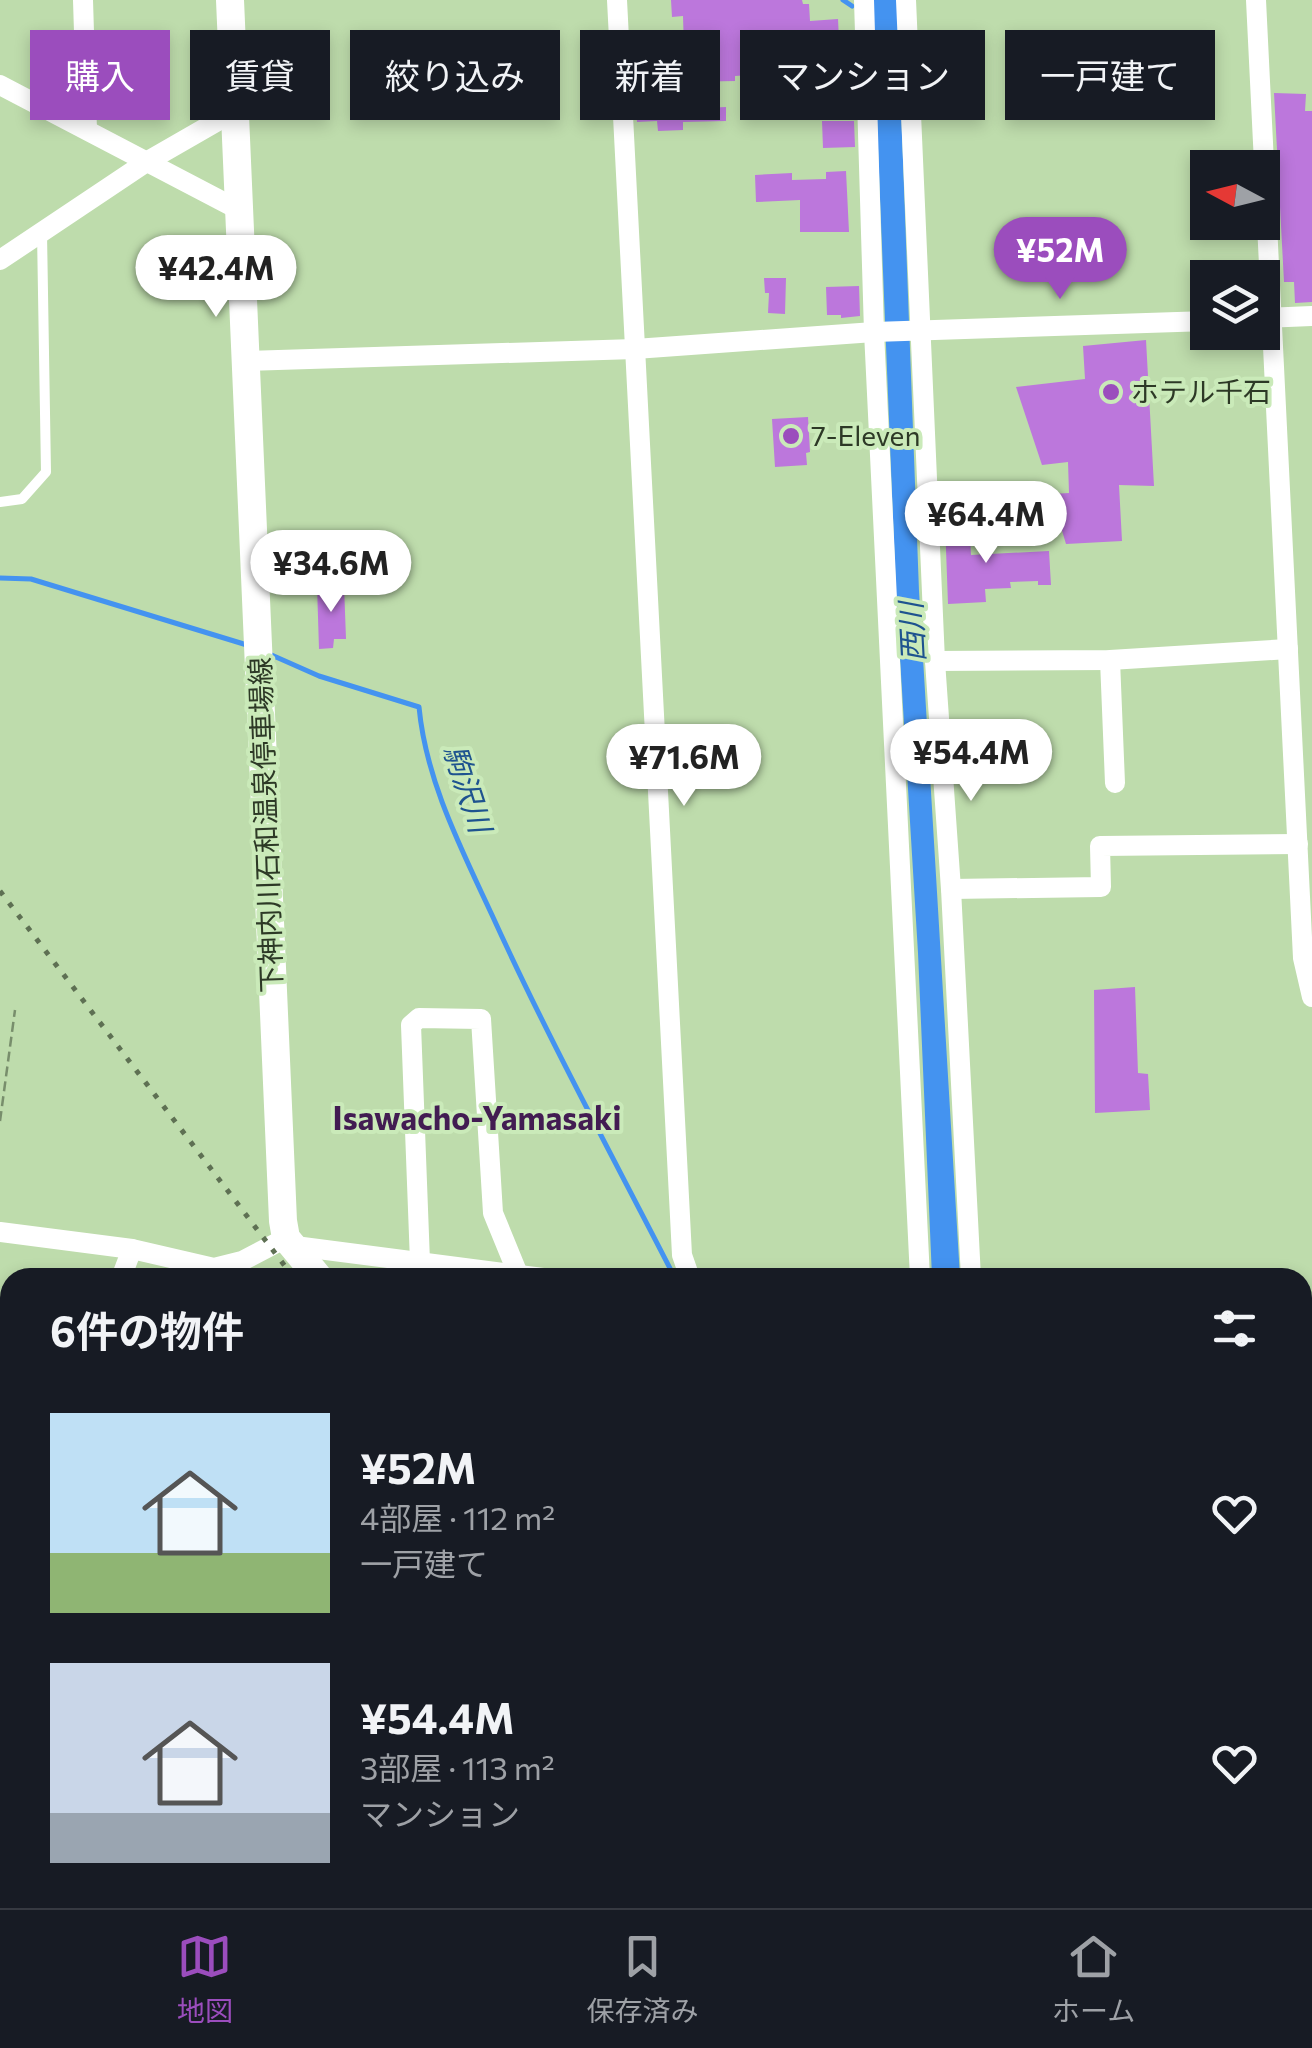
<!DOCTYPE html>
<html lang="ja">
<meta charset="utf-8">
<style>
:root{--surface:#171b24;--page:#242831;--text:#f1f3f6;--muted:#9ea1a6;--line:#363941;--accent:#9b4dbd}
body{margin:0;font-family:Commissioner,"Noto Sans JP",sans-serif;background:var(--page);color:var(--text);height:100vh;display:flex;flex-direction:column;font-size:38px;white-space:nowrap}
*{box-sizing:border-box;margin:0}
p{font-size:32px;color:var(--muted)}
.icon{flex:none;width:55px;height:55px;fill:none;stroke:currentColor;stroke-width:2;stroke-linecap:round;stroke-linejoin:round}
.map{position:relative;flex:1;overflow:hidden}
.panel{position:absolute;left:0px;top:1268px;width:1312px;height:642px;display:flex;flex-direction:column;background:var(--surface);border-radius:30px 30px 0 0;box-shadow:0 5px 15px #0003}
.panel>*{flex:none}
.hud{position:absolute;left:30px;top:30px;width:1252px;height:90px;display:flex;gap:20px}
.needle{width:65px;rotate:277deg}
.buttons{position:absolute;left:1190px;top:150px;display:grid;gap:20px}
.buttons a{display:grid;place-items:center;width:90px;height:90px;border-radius:0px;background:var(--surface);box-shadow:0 5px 15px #0003;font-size:50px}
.price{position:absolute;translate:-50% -85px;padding:0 22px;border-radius:35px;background:#fff;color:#222;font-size:32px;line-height:65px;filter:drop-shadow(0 2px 5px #0008)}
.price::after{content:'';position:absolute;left:50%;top:60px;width:30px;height:22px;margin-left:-15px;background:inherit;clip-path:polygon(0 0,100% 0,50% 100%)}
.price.on{background:var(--accent);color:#fff}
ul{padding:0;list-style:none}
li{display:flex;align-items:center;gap:30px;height:250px;padding:0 50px}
li span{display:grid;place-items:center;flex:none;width:280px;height:200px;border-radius:0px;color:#555}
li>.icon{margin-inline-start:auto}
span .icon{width:120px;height:120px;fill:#fffc;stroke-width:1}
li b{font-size:42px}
h2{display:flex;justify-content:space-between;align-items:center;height:120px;padding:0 50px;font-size:42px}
.pill{padding:0 35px;border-radius:0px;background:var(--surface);box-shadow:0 5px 15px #0003;font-size:35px;line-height:90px}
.pill.on{background:var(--accent);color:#fff}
.dock{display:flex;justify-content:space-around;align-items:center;height:140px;border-top:2px solid var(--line);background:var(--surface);font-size:28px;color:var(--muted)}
.dock a{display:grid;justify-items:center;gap:5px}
.dock .on{color:var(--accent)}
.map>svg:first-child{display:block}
</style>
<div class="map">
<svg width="1312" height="1908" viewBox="0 0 1312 1908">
<rect width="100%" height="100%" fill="#bedcac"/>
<path fill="#de858d" d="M1312,1765V1908H1124L1115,1900H1302L1303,1768Z"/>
<path fill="#4493f0" d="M872,0H897L919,591L960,1277H932L918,953L896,592Z"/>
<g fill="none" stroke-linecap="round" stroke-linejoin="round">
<g stroke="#4493f0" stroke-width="5">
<path d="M843,0L852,6"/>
<path d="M0,578L31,579L247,645"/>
<path d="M267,653L319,676L419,707C426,781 461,848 492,915C548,1038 613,1157 675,1278"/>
<path d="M266,1274L269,1278"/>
<path d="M8,1678L10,1680"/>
</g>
<path stroke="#4493f0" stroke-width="30" d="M0,1663L10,1668"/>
</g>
<g fill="#bc77dc">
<path d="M671,0H802L803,4H809L810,21L838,19L839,40L804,41L807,113L784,114L782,83L765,84L764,74L735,76V81L685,82L683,16L672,17Z"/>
<path d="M659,88L660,110L726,107V121L683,122V130L658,131L657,121L637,122L635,90Z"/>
<path d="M1274,93L1306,94L1305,111H1312V302L1295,303L1294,282H1284Z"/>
<path d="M822,121H854L855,147L823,148Z"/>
<path d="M846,171L849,232H800V200L756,202L755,175L792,173V180L826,179V172Z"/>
<path d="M764,278H786L785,314L768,313L769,293H765Z"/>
<path d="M859,286L860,316L841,318V315H827L826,287Z"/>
<path d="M1146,340L1154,486L1119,485L1122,541L1066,544L1051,494L1069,493L1068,462L1042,465L1016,387L1085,379L1083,346Z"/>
<path d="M808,417L810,452L806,453L807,465L775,467L772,419Z"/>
<path d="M969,515L971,555L1049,551L1051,585H1038V581L1010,582L1011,588L985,589L986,602L948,604L945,522H950L949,516Z"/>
<path d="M317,585H344L346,639H334L333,648L319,649Z"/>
<path d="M1135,987L1138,1073L1148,1074L1150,1110L1095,1113L1094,990Z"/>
</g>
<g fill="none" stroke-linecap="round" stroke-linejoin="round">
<g stroke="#788e6c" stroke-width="2.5" stroke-dasharray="10 5" stroke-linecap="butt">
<path d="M0,1121L15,1010"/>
<path d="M994,1900V1908"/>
</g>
<g stroke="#fff" stroke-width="10">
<path d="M0,502L22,499L46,472L42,233"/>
<path d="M57,1900L96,1908"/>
</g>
<g stroke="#fff" stroke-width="20">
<path d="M83,0L87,130"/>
<path d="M617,0L682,1255L690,1278"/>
<path d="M864,0L874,332L920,1278"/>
<path d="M906,0L935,661L951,889L971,1278"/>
<path d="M1256,0L1303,958L1312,997"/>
<path d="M0,85L239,210"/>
<path d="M0,260L148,161L235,111"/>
<path d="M1262,318L1312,316"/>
<path d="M246,361L635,349L874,332L1208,321"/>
<path d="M1110,660L1115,783"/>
<path d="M935,661L1110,660L1288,649"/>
<path d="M951,889L1101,887L1100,846L1298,844"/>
<path d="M0,1232L132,1249L214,1268L242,1261L286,1238"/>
<path d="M295,1246L543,1278"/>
<path d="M420,1262L411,1025L419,1018L481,1019L493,1213L518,1274"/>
<path d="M121,1278L132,1249"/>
<path d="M1302,1380L1312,1382"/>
<path d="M0,1592L10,1563"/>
<path d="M1302,1708L1312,1720"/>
<path d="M919,1900L966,1908"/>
</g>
<g stroke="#fff" stroke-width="28">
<path d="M230,0L283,1221L286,1238L319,1278"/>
<path d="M624,1900L626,1908"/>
<path d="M1086,1900L1093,1908"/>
</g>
<g stroke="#fff" stroke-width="38">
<path d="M0,1812L10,1830"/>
<path d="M49,1900L52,1908"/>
</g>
<g stroke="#5e7053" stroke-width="5" stroke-dasharray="5 10" stroke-linecap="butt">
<path d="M0,891L294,1278"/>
<path d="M594,1900L596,1908"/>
</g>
</g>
<g fill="#9b4dbd" stroke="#caeab9" stroke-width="4">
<circle cx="1111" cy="392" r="10"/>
<circle cx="791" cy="436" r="10"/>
</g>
<g text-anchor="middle" stroke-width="8" stroke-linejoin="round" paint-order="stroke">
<g font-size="28" fill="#2d3926" stroke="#caeab9" text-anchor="start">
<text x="1131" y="402">ホテル千石</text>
<text x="811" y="446">7-Eleven</text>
</g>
<g font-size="28" fill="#2d3926" stroke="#caeab9">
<text transform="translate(266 825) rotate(-92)" y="10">下神内川石和温泉停車場線</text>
</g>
<g font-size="30" font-style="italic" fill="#1e538f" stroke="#caeab9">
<text transform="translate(913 632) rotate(-93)" y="10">西川</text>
<text transform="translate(467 789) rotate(72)" y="10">駒沢川</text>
</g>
<g font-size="32" font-weight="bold" fill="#421c52" stroke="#caeab9">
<text x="477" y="1130">Isawacho-Yamasaki</text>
</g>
</g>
</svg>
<div class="buttons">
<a><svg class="needle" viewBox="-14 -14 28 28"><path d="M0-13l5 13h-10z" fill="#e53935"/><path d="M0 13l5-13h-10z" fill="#9ea1a6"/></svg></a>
<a><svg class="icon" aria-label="layers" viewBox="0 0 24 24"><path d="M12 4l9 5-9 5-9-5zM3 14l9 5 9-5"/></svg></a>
</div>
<b class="price on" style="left:1060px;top:302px">¥52M</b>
<b class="price" style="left:216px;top:320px">¥42.4M</b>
<b class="price" style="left:986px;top:566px">¥64.4M</b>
<b class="price" style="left:331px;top:615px">¥34.6M</b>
<b class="price" style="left:971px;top:804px">¥54.4M</b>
<b class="price" style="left:684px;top:809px">¥71.6M</b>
<div class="hud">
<a class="pill on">購入</a>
<a class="pill">賃貸</a>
<a class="pill">絞り込み</a>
<a class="pill">新着</a>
<a class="pill">マンション</a>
<a class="pill">一戸建て</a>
</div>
<section class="panel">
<h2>6件の物件<svg class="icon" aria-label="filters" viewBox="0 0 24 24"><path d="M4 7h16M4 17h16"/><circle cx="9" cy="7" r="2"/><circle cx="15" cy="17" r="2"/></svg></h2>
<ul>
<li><span style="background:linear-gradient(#bfe0f5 70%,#8fb573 0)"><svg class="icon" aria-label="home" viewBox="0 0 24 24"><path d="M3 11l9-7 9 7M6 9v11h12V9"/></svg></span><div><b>¥52M</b><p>4部屋 · 112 m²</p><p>一戸建て</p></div><svg class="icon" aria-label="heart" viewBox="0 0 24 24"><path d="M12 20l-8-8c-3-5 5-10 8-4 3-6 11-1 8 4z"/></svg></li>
<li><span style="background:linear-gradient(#c9d6e8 75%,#9aa5b1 0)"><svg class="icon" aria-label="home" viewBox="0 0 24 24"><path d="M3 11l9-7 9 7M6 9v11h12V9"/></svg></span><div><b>¥54.4M</b><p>3部屋 · 113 m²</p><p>マンション</p></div><svg class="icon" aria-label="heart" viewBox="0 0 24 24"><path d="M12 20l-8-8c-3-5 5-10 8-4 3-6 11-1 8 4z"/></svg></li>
</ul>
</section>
</div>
<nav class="dock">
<a class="on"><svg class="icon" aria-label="map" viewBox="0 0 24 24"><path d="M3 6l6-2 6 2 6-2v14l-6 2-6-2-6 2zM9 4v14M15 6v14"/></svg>地図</a>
<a><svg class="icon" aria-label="saved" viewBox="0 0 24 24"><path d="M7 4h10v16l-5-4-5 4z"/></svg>保存済み</a>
<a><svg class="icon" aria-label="home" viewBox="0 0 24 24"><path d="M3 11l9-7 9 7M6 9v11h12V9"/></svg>ホーム</a>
</nav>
